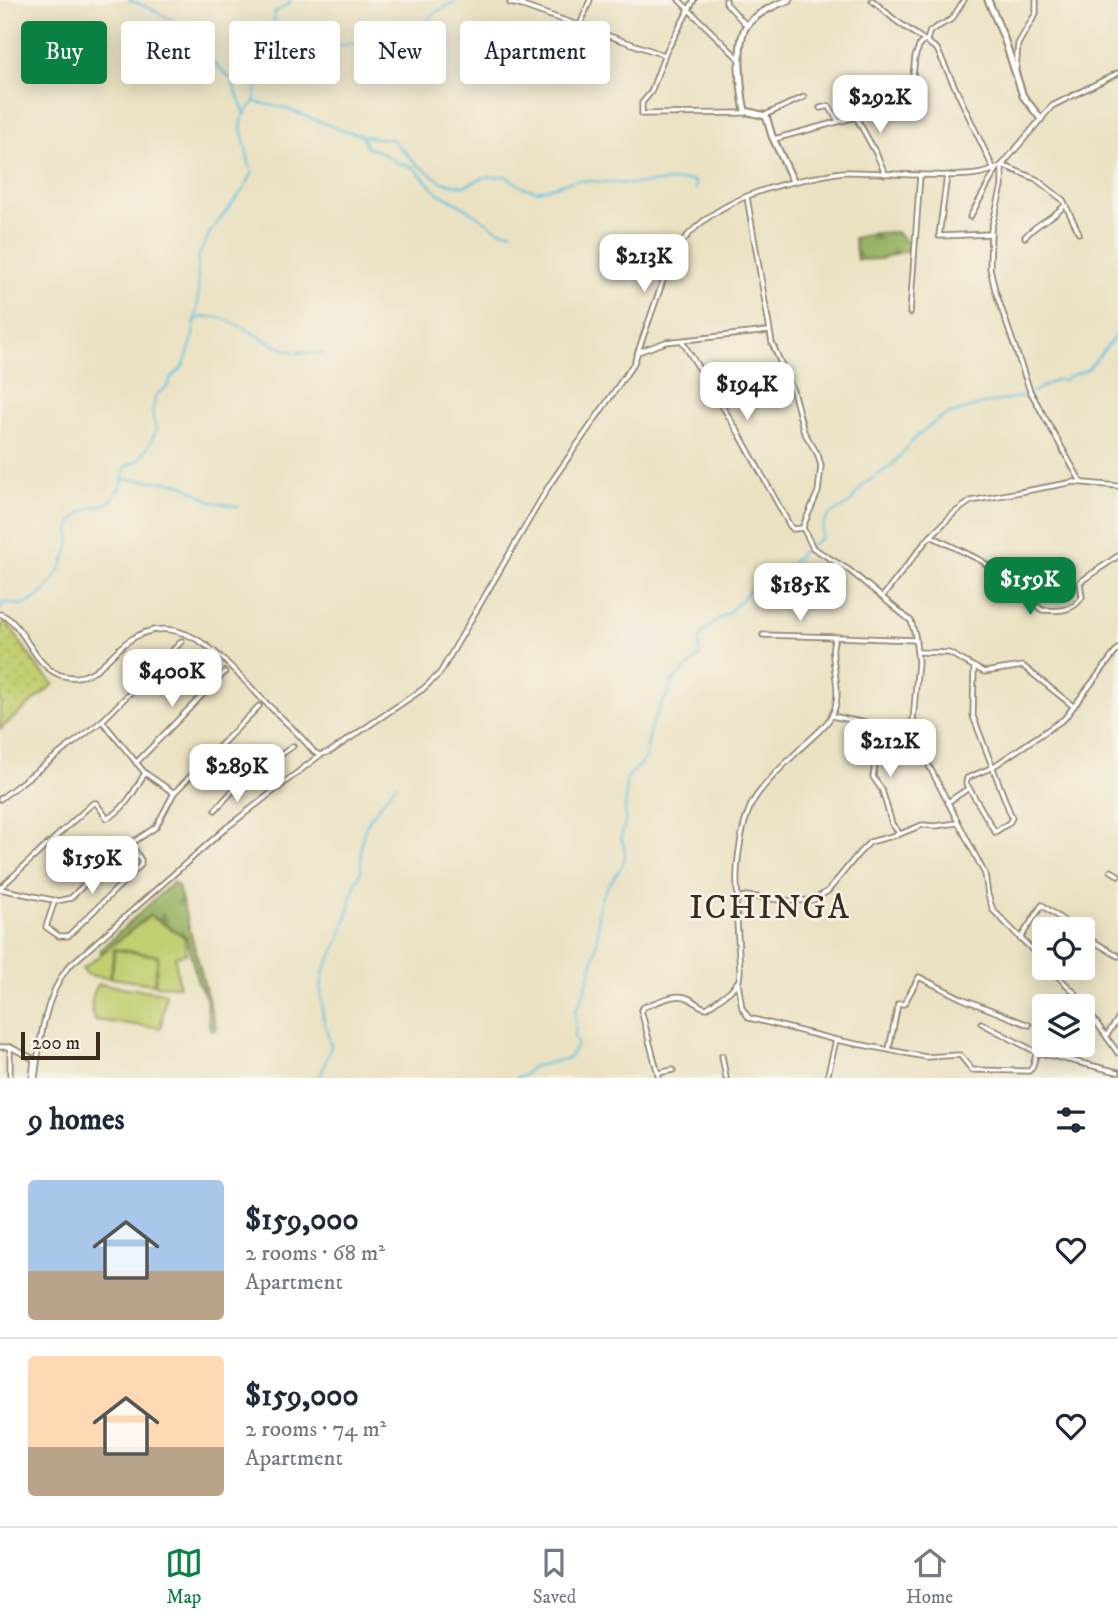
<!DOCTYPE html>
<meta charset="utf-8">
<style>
:root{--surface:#fff;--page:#f2f2f3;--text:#1f2937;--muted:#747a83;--line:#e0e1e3;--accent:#0b8043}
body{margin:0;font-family:"IM FELL DW Pica",serif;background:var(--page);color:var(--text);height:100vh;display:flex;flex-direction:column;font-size:26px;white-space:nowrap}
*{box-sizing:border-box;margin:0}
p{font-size:23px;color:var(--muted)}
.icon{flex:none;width:38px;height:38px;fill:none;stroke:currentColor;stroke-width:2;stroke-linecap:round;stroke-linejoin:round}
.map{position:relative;height:1078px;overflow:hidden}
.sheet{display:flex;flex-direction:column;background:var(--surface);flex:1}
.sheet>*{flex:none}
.hud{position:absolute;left:21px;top:21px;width:700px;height:63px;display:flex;gap:14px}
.tools{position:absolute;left:1032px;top:917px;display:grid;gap:14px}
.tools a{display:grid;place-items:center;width:63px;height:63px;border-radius:7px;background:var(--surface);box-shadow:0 4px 18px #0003;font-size:35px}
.scale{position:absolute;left:21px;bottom:18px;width:79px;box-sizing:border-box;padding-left:7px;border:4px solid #3b2a1e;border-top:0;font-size:19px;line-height:24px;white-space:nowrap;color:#3b2a1e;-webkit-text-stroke:5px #f7f3e8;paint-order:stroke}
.price{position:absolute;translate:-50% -60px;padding:0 16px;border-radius:14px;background:#fff;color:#222;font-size:23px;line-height:46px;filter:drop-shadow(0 2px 4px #0008)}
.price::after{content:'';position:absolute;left:50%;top:42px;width:21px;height:16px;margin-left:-10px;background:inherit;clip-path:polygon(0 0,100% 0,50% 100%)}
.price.active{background:var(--accent);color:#fff}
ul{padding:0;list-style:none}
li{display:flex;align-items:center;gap:21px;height:175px;padding:0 28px}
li+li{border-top:2px solid var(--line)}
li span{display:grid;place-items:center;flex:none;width:196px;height:140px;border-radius:7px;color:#555}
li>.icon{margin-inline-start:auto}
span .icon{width:84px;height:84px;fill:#fffc;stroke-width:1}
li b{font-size:30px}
h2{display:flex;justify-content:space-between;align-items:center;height:84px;padding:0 28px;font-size:30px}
.tag{padding:0 24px;border-radius:7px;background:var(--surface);box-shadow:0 4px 18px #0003;font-size:24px;line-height:63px}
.tag.active{background:var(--accent);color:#fff}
.tabs{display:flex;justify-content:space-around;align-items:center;height:98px;border-top:2px solid var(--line);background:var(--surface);font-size:19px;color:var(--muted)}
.tabs a{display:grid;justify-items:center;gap:4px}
.tabs .active{color:var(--accent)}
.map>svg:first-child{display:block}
</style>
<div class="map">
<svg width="1118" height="1078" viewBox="0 0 1118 1078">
<defs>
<pattern id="grass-dots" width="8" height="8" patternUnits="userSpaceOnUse" patternTransform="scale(1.75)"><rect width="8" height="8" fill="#c1cf71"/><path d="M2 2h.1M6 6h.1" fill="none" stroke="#a7b261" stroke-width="1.8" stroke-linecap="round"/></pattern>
<pattern id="forest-firs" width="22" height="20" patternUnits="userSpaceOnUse" patternTransform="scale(1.75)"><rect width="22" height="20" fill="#98b263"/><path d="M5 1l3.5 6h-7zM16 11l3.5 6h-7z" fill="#7d9151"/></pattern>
</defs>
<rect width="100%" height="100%" fill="#f7f3e8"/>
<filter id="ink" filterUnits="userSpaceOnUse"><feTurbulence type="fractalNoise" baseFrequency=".0143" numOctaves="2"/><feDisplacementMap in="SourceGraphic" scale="14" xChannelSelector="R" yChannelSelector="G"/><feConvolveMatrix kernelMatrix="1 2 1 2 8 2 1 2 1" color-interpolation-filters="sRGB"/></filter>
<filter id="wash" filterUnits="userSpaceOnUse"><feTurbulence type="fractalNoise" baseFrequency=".00686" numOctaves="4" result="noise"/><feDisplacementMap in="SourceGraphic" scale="28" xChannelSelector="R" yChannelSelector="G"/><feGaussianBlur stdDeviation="1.57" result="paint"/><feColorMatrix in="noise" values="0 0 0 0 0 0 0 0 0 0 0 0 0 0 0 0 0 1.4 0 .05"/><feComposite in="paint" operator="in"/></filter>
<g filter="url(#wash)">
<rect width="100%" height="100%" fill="#ebe2c3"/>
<path fill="url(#grass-dots)" stroke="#7e7c48" stroke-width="2" d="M7,623L39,669L54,684L0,729V629L3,624Z"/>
<g fill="url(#forest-firs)" stroke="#6a6e40" stroke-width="2">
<path d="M896,232L910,244L908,250L880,259L857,260L854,238L875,233Z"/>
<path d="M173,882L178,886L216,1028L213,1031L210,1029L206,998L198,983L186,937L150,915L105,951L101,952L100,950Z"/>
</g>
<g fill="#c1cf71" stroke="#7e7c48" stroke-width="2">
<path d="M150,916L184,937L186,954L175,956L179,986L155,985L158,955L114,949L110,978L88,975L82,969Z"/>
<path d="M115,950L158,956L154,984L111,978Z"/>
<path d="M98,984L166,993L161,1028L94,1020C90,1006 91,997 98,984Z"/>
</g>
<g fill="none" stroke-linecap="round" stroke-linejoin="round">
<g stroke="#63c4e1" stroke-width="2">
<path d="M129,0L147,7L193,31L214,63L231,79L245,114"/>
<path d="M273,52L331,47L381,38L388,33L415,28L427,22L433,14L458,0"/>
<path d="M255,102L284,108L342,130L368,137L391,139L418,165L442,182L464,186L485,177L506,176L522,187L538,191L572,181"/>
<path d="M362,136L367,148L377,150L398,163L413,167L438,193L466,208L498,230L512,232"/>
<path d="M575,180L630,184L691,180L695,182L696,190"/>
<path d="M194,320C229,306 256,342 290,351C300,353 312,353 323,354"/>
<path d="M1033,392L1056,380H1066L1068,377L1088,369L1118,333"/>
<path d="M123,479L170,482L185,486L213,502L239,507"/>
<path d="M1,610L3,602L22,605C47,598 65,566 70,542C71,534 68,528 73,521C83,507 96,508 110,502L122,484L125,467L140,459L150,443L156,430L152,412L156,395L167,387L171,378L182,368L185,362L192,341L198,303V257L211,231L245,187L252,174L241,128L243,117L254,102L259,78L273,52L274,13L290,3V0"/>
<path d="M320,1078L331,1046L323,1018L321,990L323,973L339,941L350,907L351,895L361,871V844L365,828L371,817L396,784"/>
<path d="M516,1078L523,1076L532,1067L569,1058L576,1047L577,1042L574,1038L576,1028L575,1010C585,1000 597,948 598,932C598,922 597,909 601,899C611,872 634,869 621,837L625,824L626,779L645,759L651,726L660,706L670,691L673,681L700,656L699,640L705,630L730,611L762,578L790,565L801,553L821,538L823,526L828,516L850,503L863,485L891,466L916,437L936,421L947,415L983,404L1030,395"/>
</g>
</g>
</g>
<g filter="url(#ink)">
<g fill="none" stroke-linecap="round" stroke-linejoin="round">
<g stroke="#938670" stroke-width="7">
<g id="minor">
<path d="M679,0L738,58"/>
<path d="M694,0L665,54L651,92L642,103V114L746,113"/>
<path d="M726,0V3L747,26"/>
<path d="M872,0L895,20L937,49L994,170"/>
<path d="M510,3L520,5L524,0"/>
<path d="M520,5L664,55"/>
<path d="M580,25L590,0"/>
<path d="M738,65L739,81"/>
<path d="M1016,69L1018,44L1036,13V0"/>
<path d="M820,108L829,106L838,121"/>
<path d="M765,115L804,97"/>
<path d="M858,117L891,107V94H911L915,57L920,44L927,40L930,31L952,19L964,0"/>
<path d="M774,139L856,117L877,155L885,174"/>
<path d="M947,175L939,236L991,234"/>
<path d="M747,197L772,343L793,391L804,432L818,455L821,466L818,492L804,524L803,528L813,548L849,570L911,621L915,635L918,662L912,733L985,874L988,895L993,910L1045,963"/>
<path d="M970,217L996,170"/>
<path d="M1079,233L1063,200L1036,179L1002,165V186L991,230L990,268L995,290L1030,391L1081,482"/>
<path d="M1025,237C1036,223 1054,218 1065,205"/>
<path d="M910,313L920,175"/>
<path d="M682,341L740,435L790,526L793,529L803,528"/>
<path d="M638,352L666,342L769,331"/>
<path d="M931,536L982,561L1042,610C1058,611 1073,612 1082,597L1080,582L1118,556"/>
<path d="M883,596L926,541L954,513L971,501L1074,482L1118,486"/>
<path d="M0,614C26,623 32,669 64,676C94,683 107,657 127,642C181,603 227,663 261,698C279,716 298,732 314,752L320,755"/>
<path d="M763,635L836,637"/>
<path d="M918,652L949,653L984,672L1023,666L1073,706"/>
<path d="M832,716L912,733"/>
<path d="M102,721L145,773L174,793"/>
<path d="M881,727L873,777L882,790L892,824L900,834"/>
<path d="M206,759L226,776L243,783L293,746"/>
<path d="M136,763L225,672"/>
<path d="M969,788L995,832L1009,823L1012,818L973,716L974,668"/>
<path d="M0,799L102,721L182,641"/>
<path d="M948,802L969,788L966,784L967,778L991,768L1064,719L1118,649"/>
<path d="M215,810L240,783"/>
<path d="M1111,871L1118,875"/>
<path d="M0,888L93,803H96L107,818C123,813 136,788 145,773"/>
<path d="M0,889L57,901L71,898L111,857L156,827L174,793L259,706"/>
<path d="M738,898C734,871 741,820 755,798C767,780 784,765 799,750C809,739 825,729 832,715C846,688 825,655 836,637L916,640"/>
<path d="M55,900L46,927L59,936H68L141,865V860L130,843"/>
<path d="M1083,935L1118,956"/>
<path d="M1020,939L1042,905L1075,929"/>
<path d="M1049,968L1076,994L1118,1053"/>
<path d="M738,983L742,1008L749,1018L836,1040L926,1057L960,1055L972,1070L1029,1071L1032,1068L1036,1055L1040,1053L1118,1072"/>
<path d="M981,1023L1038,1053"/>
<path d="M1107,1035L1118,1019"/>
<path d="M0,1047H10L34,1059L32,1078"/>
<path d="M10,1047V1078"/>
<path d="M889,1049L898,1004H904L919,977L961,998L1029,1025"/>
<path d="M722,1056L726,1078"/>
<path d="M658,1073L673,1070"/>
<path d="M35,1078C40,1040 44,999 68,967L226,828L320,755L331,751L423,689L440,673L550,484L634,363L671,258C700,208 758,188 811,178C822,176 832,173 843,172C869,171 897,175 924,175C947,175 982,179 1002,165L1052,106L1118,73"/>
<path d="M659,1078L641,1010L644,1007C656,1003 675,992 688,998C695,1001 698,1007 707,1008L730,991L739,980L740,971L736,905L738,898L746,896L791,901L813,900L828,891L859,853L870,842L900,834L922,825L935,826L957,823"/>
<path d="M827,1078L836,1040"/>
</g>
</g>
<g stroke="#938670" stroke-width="9">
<g id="tertiary">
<path d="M789,0C776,4 756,14 747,25C735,41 741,92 745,111L766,116L772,136L793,181"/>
<path d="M988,0L1004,38L1023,96L1041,119"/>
</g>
</g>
<use href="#minor" stroke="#fff" stroke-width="3.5"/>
<use href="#tertiary" stroke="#fff" stroke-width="5"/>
</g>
</g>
<g text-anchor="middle" stroke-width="5" stroke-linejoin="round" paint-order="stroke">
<g font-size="33" letter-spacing="2" fill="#3b2a1e" stroke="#f7f3e8">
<text x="770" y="918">ICHINGA</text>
</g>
</g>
</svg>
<div class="tools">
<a><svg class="icon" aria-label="locate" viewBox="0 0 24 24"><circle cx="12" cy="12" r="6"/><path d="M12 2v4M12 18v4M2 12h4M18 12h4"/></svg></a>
<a><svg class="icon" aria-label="layers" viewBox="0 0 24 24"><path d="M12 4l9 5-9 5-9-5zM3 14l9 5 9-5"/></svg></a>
</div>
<div class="scale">200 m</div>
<b class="price" style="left:880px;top:135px">$292K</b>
<b class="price" style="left:644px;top:294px">$213K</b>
<b class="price" style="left:747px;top:422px">$194K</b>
<b class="price active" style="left:1030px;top:617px">$159K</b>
<b class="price" style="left:800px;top:623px">$185K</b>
<b class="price" style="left:172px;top:709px">$400K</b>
<b class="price" style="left:890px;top:779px">$212K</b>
<b class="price" style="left:237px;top:804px">$289K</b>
<b class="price" style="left:92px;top:896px">$159K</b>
<div class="hud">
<a class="tag active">Buy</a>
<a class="tag">Rent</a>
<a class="tag">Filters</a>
<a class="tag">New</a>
<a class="tag">Apartment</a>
</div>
</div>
<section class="sheet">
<h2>9 homes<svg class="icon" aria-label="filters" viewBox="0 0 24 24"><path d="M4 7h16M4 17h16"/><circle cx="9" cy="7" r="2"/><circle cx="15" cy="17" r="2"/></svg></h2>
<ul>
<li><span style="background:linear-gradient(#a9c7e8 65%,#b9a48a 0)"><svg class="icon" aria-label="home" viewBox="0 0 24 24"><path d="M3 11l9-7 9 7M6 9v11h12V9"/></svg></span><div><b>$159,000</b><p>2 rooms · 68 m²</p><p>Apartment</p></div><svg class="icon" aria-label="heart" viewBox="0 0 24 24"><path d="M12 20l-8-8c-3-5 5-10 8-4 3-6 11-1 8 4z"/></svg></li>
<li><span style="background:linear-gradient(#ffd9b3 65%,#b9a48a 0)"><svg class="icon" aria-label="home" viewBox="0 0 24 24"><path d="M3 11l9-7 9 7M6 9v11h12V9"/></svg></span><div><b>$159,000</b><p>2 rooms · 74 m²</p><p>Apartment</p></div><svg class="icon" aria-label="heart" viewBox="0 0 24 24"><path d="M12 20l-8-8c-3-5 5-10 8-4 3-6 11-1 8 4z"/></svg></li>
</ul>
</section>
<nav class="tabs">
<a class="active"><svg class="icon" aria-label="map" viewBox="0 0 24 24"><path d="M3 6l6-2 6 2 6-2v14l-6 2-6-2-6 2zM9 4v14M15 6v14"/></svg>Map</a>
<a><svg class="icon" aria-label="saved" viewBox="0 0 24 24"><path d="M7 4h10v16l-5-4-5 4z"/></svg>Saved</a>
<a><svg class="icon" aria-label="home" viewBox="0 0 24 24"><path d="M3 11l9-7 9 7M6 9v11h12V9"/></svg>Home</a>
</nav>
